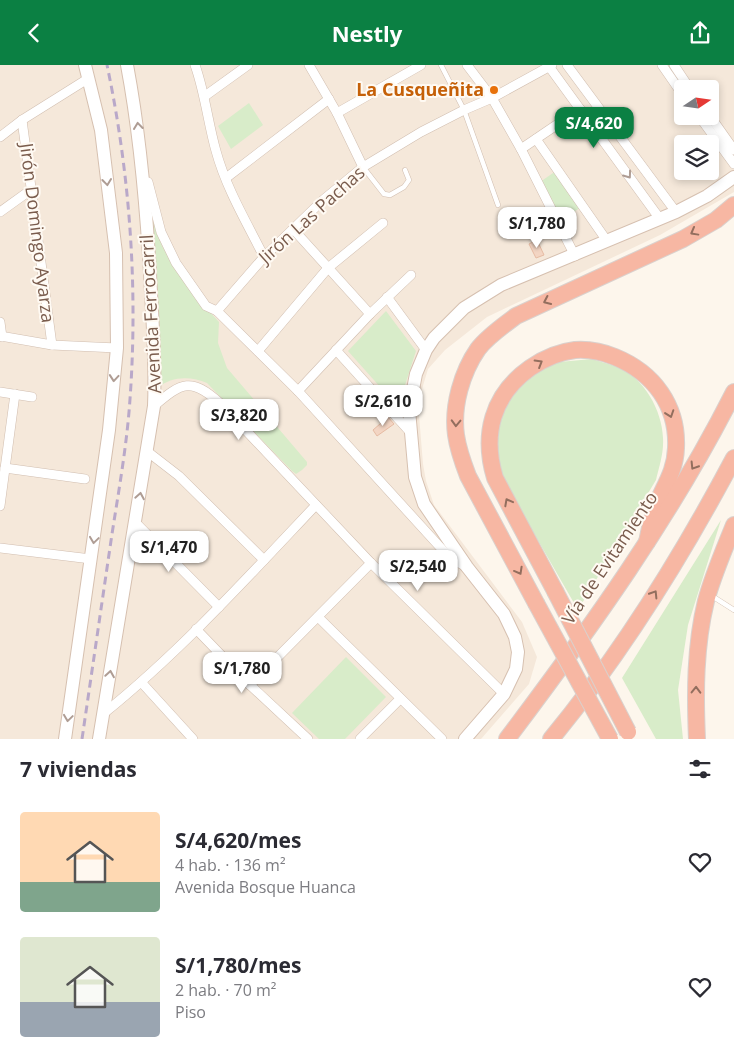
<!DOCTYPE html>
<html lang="es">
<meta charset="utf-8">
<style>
:root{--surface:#fff;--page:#f2f2f3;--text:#2b2b33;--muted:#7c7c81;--accent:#0b8043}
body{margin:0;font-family:"Open Sans",sans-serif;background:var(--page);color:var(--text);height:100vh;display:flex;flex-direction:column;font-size:19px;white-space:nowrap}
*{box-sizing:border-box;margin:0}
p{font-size:16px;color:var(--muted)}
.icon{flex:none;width:28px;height:28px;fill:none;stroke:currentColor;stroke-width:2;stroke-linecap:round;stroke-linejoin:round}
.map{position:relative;height:674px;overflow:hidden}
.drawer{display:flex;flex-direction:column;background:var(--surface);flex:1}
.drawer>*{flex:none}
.needle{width:32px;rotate:77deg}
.fabs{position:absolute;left:674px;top:15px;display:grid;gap:10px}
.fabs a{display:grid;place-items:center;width:45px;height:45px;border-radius:5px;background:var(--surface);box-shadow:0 2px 8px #0003;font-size:25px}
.price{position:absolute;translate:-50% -42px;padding:0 11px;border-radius:10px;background:#fff;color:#222;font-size:16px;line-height:32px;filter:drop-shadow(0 1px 2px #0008)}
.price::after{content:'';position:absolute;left:50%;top:30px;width:15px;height:11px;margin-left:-8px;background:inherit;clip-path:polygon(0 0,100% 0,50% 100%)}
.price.current{background:var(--accent);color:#fff}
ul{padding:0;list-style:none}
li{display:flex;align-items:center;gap:15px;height:125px;padding:0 20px}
li span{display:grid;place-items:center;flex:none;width:140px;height:100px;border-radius:5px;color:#555}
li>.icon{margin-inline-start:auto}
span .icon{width:60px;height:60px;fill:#fffc;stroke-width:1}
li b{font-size:21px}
h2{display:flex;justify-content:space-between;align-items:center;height:60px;padding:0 20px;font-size:21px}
header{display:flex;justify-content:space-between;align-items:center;height:65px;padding:0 20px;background:var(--accent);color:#fff;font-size:22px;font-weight:700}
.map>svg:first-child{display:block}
</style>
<header><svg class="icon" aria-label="back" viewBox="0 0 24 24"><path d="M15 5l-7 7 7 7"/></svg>Nestly<svg class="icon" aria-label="share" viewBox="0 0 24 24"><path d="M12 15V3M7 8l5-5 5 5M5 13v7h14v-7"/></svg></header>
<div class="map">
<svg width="734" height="674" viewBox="0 0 734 674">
<rect width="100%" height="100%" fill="#fdf6ec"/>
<path fill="#f5e8da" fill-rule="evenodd" d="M0,0H734V127L660,170L487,252L445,285L428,304L422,324L419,350L423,399L426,416L434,440L522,557L537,592L529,619L481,674H0ZM682,24H710V51H682ZM682,79H710V106H682Z"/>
<g fill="#d8ecc9">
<path d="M249,38L263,60L231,84L218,61Z"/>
<path d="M556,106L580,143L562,154L540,117Z"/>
<path d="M146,121L162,181L189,224L219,257L218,278L227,303L307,397V400L302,405L296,409L292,406L207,318C191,311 171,311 158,323Z"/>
<path d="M386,246L416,286L398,342L348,286Z"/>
<path d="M592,294C600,297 610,299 618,302C644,313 662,345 663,373C664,388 659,402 656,415L578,545L501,411L496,386L498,357L517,322L544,303L559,297Z"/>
<path d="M721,455L688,560L678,625L683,674H656L622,613Z"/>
<path d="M346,592L386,632L345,674H319L292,648Z"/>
</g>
<g fill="#f3d5c3" stroke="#e6bba3">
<path d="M537,175L544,190L536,193L529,179Z"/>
<path d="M388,352L394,359L377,371L373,365Z"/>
</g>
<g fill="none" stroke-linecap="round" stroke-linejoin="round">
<g stroke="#d1beb0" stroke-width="5.5">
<g id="service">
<path d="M441,0L464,45L498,140"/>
<path d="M363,102L384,129L390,130L404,122L409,115L405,105"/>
<path d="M712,531L734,545"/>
</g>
</g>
<g stroke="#d1beb0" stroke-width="10">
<g id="minor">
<path d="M195,0C205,28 208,58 216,86C226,123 247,158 264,192"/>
<path d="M309,0L337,48L363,102"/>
<path d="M467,0L492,33L521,84L575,191"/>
<path d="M548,0L660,154"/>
<path d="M567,0L676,147"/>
<path d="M662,0L682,29"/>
<path d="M674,0L690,24"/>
<path d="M205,31L248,0"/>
<path d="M337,48L421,0"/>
<path d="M699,51L734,99"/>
<path d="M710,51L734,85"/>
<path d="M22,55L52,280"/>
<path d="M0,72L22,55L89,13"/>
<path d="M536,74L607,176"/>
<path d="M521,84L580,44"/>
<path d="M226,113L329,34"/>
<path d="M148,117L161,167L176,198L206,241L217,246L298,326L450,493L465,501"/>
<path d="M0,147L32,124"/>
<path d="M293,164L370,249"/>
<path d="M387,232L426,285"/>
<path d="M217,246L264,192L323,135L363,102L421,67L464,45L492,33L552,0"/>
<path d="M0,257L2,272"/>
<path d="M0,271L52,280L117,283"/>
<path d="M336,285L410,367"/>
<path d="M258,286L328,203L383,158"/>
<path d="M298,326L370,249L411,210"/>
<path d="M0,327L32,332"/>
<path d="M154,341C182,317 191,312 220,338L371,498L504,629"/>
<path d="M148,387L179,411L264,495"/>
<path d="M5,403L85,414"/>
<path d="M0,441L15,329"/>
<path d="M135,457L219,542"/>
<path d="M0,483L91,494"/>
<path d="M318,552L442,674"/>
<path d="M196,564L250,620L308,674"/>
<path d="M142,618L193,674"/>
<path d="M250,620L371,498"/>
<path d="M103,649C180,587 248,512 316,440"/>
<path d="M360,674L400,634"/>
</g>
</g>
<g stroke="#d6c0b0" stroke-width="14">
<g id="secondary">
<path d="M65,674L109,365L117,283L116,188L101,65L85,0"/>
<path d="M99,674L154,341C156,296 152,252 150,208C146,138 140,69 127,0"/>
<path d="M465,674L504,629L516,604L518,587L515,572L504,549L467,502L424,439L415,412L409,345L416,309L426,285L434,273L464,243L501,220L676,147L707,131L734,112"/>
</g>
</g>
<g stroke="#dad1cd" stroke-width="18">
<g id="motorway">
<path d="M555,526L495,413C482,370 492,330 530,303C543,294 558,287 575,285C589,284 603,287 615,292C654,308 678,341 676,383C675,410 661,424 654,447C651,457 649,467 647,477"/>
<path d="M536,538L468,411C463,398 458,384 456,370C452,341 462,307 478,284C488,271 503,261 516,251L683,174L716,155L734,140"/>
<path d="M507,674C590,564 672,450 734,327"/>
<path d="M551,674C622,588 682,491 734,393"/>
<path d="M697,674C695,628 695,581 706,536C713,510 724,485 734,460"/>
</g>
</g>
<use href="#service" stroke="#fff" stroke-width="4.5"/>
<use href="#minor" stroke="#fff" stroke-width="9"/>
<use href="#secondary" stroke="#fff" stroke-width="12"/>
<use href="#motorway" stroke="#f7b7a3" stroke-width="16"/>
<path stroke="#b9a8c9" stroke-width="3" stroke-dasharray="8 5" stroke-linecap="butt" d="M82,674C92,606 102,537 112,469C119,424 127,379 130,334C138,223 130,109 107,0"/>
<g stroke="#dad1cd" stroke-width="18" stroke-linecap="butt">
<g id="motorway-bridge">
<path d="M555,526L628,667"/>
<path d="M536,538L610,674"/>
</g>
</g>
<use href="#motorway-bridge" stroke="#f7b7a3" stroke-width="16"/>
</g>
<defs><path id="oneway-chevron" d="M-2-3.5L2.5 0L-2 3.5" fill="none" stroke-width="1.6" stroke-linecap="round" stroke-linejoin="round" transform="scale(1.25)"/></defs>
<g stroke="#af9d94">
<use href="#oneway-chevron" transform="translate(138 61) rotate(-97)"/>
<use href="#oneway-chevron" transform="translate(628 110) rotate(54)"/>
<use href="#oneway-chevron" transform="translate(107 117) rotate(83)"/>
<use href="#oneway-chevron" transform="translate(114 313) rotate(95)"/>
<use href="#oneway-chevron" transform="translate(140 431) rotate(-80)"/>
<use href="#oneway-chevron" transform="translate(94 475) rotate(98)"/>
<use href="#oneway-chevron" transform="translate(110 609) rotate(-81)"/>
<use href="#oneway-chevron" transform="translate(68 653) rotate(98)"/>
</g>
<g stroke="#936e5e">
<use href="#oneway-chevron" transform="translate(694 167) rotate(151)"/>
<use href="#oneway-chevron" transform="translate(547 236) rotate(155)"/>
<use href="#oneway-chevron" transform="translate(539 298) rotate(-31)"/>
<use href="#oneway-chevron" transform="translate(670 349) rotate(71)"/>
<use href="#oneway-chevron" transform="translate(456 358) rotate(92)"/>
<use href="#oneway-chevron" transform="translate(694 401) rotate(122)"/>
<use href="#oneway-chevron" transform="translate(508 437) rotate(-118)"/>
<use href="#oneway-chevron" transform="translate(519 506) rotate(61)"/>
<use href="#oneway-chevron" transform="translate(654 529) rotate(-58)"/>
<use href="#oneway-chevron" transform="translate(696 625) rotate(-89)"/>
</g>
<circle fill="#e8710a" stroke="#fffaf3" stroke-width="2" cx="494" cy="25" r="5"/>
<g text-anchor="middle" stroke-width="4" stroke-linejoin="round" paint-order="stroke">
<g font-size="18" font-weight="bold" fill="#c56008" stroke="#fffaf3" text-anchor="end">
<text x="484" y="31">La Cusqueñita</text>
</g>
<g font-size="18" fill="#7a5c4d" stroke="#fffaf3">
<text transform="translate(312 150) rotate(-42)" y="6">Jirón Las Pachas</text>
<text transform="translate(37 168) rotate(83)" y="6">Jirón Domingo Ayarza</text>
<text transform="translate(151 249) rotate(-93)" y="6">Avenida Ferrocarril</text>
<text transform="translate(610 493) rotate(-56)" y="6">Vía de Evitamiento</text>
</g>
</g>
</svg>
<div class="fabs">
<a><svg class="needle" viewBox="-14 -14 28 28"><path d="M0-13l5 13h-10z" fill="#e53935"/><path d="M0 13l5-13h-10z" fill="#7c7c81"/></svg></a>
<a><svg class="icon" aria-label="layers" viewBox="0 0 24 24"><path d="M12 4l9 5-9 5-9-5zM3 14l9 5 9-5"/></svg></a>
</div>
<b class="price current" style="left:594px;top:84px">S/4,620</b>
<b class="price" style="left:537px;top:184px">S/1,780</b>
<b class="price" style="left:383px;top:362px">S/2,610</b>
<b class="price" style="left:239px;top:376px">S/3,820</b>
<b class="price" style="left:169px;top:508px">S/1,470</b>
<b class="price" style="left:418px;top:527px">S/2,540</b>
<b class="price" style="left:242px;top:629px">S/1,780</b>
</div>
<section class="drawer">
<h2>7 viviendas<svg class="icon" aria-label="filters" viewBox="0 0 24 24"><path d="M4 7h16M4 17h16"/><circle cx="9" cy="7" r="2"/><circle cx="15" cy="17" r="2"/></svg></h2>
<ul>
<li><span style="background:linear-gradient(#ffd9b3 70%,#7fa58c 0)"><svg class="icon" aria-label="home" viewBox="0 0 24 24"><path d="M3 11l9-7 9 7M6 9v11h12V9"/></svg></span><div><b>S/4,620/mes</b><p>4 hab. · 136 m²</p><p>Avenida Bosque Huanca</p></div><svg class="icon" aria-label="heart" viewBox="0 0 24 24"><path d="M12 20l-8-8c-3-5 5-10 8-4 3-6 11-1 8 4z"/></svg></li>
<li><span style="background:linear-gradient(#dfe7d0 65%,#9aa5b1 0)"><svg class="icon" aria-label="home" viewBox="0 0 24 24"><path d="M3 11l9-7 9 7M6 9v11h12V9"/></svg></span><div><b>S/1,780/mes</b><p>2 hab. · 70 m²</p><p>Piso</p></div><svg class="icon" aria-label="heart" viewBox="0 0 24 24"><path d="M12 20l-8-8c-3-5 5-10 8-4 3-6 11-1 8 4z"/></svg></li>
</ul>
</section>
